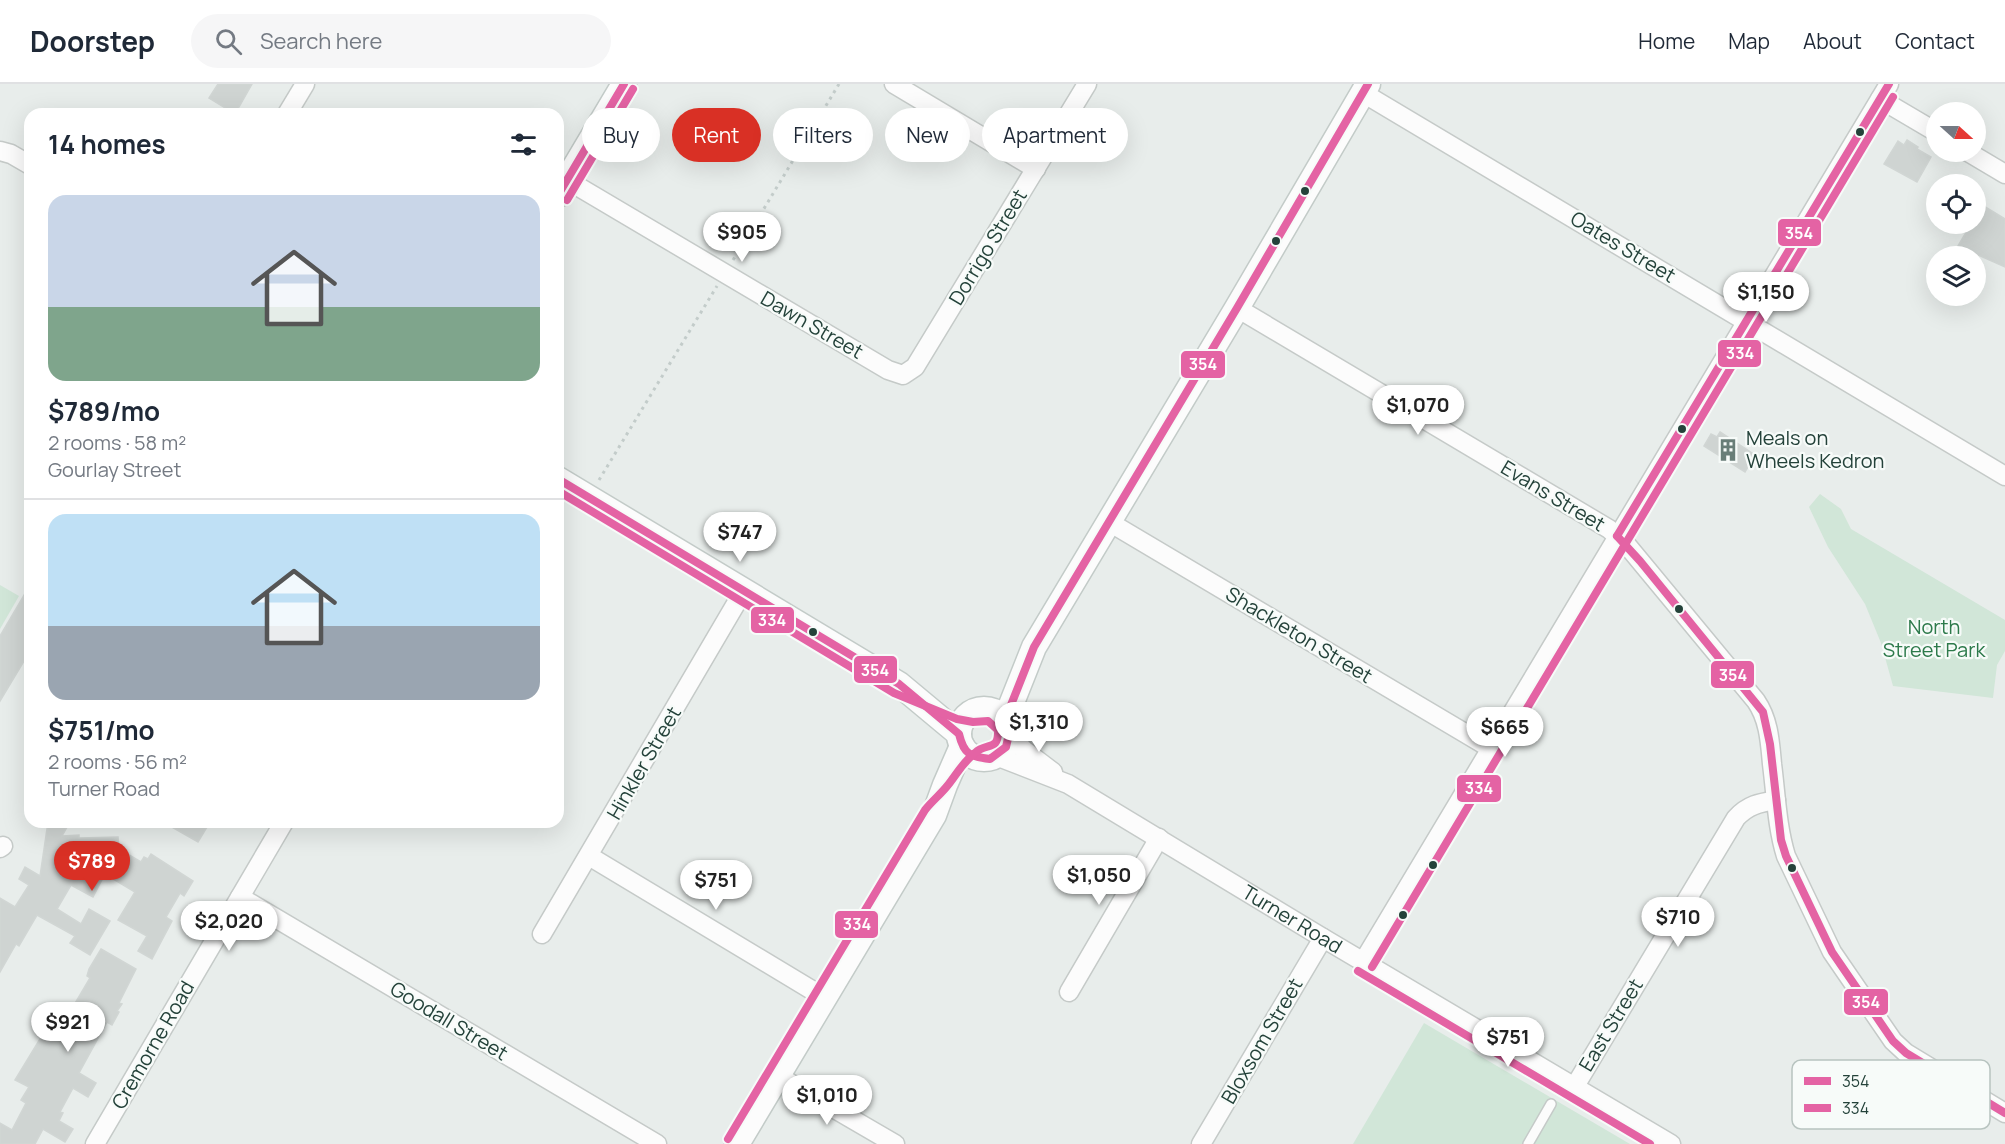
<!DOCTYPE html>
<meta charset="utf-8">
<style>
:root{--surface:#fff;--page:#f6f6f7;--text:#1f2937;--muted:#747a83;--line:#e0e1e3;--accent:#d93025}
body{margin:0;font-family:Manrope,sans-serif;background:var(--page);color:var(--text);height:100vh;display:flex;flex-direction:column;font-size:22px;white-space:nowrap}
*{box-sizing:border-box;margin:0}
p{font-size:20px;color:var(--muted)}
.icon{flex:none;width:33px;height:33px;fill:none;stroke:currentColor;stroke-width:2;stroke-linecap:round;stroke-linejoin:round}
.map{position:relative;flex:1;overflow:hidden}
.side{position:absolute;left:24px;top:24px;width:540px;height:720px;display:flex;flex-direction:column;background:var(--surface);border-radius:18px;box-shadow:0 6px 24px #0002}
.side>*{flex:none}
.hud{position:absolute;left:582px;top:24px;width:570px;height:54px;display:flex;gap:12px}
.needle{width:39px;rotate:111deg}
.controls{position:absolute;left:1926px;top:18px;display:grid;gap:12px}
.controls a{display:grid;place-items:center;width:60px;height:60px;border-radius:50%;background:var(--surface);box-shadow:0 6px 24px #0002;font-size:30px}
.price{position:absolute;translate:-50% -51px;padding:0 14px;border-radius:21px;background:#fff;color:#222;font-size:20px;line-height:39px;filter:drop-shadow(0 2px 3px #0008)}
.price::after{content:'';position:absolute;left:50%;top:36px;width:18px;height:14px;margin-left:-9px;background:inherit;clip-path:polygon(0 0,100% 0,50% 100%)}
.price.selected{background:var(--accent);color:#fff}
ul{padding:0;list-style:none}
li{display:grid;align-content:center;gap:12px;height:318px;padding:0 24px}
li+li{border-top:2px solid var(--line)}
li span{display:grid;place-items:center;height:186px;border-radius:18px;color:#555}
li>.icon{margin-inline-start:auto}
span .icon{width:108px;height:108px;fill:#fffc;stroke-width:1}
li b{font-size:26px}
h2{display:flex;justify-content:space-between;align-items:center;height:72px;padding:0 24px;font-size:26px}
.tag{padding:0 21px;border-radius:27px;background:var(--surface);box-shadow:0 6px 24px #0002;font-size:21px;line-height:54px}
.tag.selected{background:var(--accent);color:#fff}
header{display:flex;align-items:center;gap:36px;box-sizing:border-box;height:84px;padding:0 30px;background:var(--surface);border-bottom:2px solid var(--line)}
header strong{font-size:28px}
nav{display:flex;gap:33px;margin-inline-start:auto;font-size:21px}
.search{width:420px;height:54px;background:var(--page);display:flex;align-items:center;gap:15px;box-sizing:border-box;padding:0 21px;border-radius:33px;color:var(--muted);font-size:22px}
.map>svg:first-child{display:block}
</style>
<header>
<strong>Doorstep</strong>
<div class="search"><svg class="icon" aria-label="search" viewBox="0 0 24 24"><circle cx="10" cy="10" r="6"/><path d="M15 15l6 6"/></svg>Search here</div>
<nav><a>Home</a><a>Map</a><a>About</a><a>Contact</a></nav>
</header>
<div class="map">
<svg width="2005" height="1060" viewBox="0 0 2005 1060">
<rect width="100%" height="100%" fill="#e8edeb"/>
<g fill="#d1e6d8">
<path d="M1820,410L1841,425L1851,445L2005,536V567L1997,581L1993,614L1893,602L1881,559L1865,520L1828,463L1809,423Z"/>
<path d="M0,501L19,512L0,545Z"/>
<path d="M1424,939L1630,1060H1353Z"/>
</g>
<g fill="#cfd4d2" stroke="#d1d6d4" stroke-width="1.5">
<path d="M218,0H252L235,30L209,14Z"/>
<path d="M1907,56L1918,63L1917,65L1931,73L1917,98L1884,80L1898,57L1904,61Z"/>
<path d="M1982,121L2005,135V183L1958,162L1971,140H1976V132Z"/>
<path d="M1720,348L1755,371L1745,388L1704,362L1711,350L1717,353Z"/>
<path d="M30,501V567L0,617V552Z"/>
<path d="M48,738H70L62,752L79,751V754L118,753L119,765L141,778L144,773L148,775L151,770L193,797L184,812L180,809L166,833L172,837L152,875L138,867L147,852L118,836L135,808L105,790L93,813L71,801L57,825L81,840L89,825L110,837L90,871L70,859L75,852L37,831L19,862L16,860L0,888V814L15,823L29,801L19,795L25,783L40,792Z"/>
<path d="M163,738H210L198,758Z"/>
<path d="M101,865L136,885L119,919L122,920L117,927L119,928L112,941L107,938L79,989L96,999L88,1013L73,1004L60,1028L63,1029L59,1037L73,1045L65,1058L43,1045L35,1060H0V1039L12,1046L26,1019L21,1016L29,1003L15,996L57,927L67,933L90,894L87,892L89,885Z"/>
</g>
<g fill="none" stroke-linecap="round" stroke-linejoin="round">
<g stroke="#c5cac8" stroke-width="12">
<path id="lane" d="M1528,1060L1551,1020"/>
</g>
<g stroke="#c5cac8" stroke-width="21">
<g id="street">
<path d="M894,0L1036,85"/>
<path d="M1363,9L2005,392"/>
<path d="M1880,15L1936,48"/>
<path d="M287,30L305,0"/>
<path d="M0,67L11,70L30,81"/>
<path d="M1968,68L2005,90"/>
<path d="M567,96L888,286L903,291L915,283L1087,0"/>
<path d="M1237,224L1609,445L1626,460L1756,617C1769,636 1770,658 1772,680C1776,711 1777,743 1786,772L1832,868L1893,957L1906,969L2005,1029"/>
<path d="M1109,438L1490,664"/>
<path d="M1009,650L1024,666L1053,688"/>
<path id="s1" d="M996,672L1068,700L1323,854L1671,1060"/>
<path d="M0,764L3,762"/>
<path d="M589,772L825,914"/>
<path d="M240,813L657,1060"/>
<path d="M542,850L744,506"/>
<path d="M1363,878L1889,0"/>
<path d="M1069,908L1159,754"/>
<path d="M778,992L895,1060"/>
<path d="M1575,1002L1736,734C1748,721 1759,719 1776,716"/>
<path d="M95,1060L284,738"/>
<path d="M1201,1060L1323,854"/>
</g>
</g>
<g stroke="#c3cbc8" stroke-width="27">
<g id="secondary">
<path d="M558,111L624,0"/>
<path d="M558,395L899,600L959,650"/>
<circle cx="984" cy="650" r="25"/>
<path d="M1005,636L1034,563L1237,224L1368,0"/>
<path d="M737,1060L934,731L945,701L962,662"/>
</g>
</g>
<g stroke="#c3ccca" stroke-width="3" stroke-dasharray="3 4.5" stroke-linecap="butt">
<path d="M733,176L839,0"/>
<path d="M599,396L717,202"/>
</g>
<use href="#lane" stroke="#fcfcfc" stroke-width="9"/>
<use href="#street" stroke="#fcfcfc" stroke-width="18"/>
<use href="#secondary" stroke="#fcfcfc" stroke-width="24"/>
<g stroke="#f7fbf9" stroke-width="12">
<g id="bus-1">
<path d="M558,111L624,0"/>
<path d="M558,395L899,600L959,650C964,671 970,672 990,675L1006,663L1009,650L1005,636L1034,563L1237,224L1368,0"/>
<path d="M1617,452L1640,477L1763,628L1770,660L1781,756L1786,772L1832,868L1893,957L1906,969L2005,1029"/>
<path d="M1617,452L1889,0"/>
</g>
</g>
<g stroke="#f7fbf9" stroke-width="12">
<g id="bus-2">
<path d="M567,116L633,5"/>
<path d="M558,407L894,609L957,635L973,638L988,637L998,646C999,668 986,658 975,669C962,679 957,690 948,701C941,710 932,717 925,726L728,1055"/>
<path d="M1372,883L1893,13"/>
<path d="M1358,887L1650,1060"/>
</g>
</g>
<use href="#bus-1" stroke="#e463a4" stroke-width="8"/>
<use href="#bus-2" stroke="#e463a4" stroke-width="8"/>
</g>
<defs>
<g id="building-bare" transform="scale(1.8)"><path d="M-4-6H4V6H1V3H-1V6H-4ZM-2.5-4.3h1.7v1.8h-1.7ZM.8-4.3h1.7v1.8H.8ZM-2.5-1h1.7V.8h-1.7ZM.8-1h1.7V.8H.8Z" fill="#697e78" stroke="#f7fbf9" stroke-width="2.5" paint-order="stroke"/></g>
</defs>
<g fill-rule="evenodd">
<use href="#building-bare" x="1728" y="366"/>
</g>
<g fill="#24423a" stroke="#f7fbf9" stroke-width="2">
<circle cx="1860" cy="48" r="5"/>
<circle cx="1305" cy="107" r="5"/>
<circle cx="1276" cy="157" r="5"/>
<circle cx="1682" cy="345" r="5"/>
<circle cx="1679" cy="525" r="5"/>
<circle cx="813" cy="548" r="5"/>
<circle cx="1433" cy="781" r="5"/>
<circle cx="1792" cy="784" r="5"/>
<circle cx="1403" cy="831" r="5"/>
</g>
<g text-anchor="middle" stroke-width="4.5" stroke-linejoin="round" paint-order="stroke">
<g font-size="20" fill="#24423a" stroke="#f7fbf9">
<text transform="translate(988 163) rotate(-59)" y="7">Dorrigo Street</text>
<text transform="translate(1623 163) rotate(31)" y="7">Oates Street</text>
<text transform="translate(812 241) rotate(30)" y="7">Dawn Street</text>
<text transform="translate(1553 412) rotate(31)" y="7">Evans Street</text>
<text transform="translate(1299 551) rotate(31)" y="7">Shackleton Street</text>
<text transform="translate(644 679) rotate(-60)" y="7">Hinkler Street</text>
<text dy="7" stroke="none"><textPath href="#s1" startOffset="339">Turner Road</textPath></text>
<text transform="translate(449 937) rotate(31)" y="7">Goodall Street</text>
<text transform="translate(1611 941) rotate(-59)" y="7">East Street</text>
<text transform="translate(1262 957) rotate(-60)" y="7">Bloxsom Street</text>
<text transform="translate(153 961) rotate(-60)" y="7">Cremorne Road</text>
</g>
<g font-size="20" fill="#24423a" stroke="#f7fbf9" text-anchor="start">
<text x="1746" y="361">Meals on<tspan x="1746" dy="23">Wheels Kedron</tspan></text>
</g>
<g font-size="20" fill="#2d7a4b" stroke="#f7fbf9">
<text x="1934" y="550">North<tspan x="1934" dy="23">Street Park</tspan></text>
</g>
</g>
<rect x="1792" y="976" width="198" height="69" rx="9" fill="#f7fbf9" stroke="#b8c4c0" stroke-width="1.5"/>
<rect x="1804" y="993" width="27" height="8" fill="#e463a4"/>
<rect x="1804" y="1020" width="27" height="8" fill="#e463a4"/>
<g font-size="16" fill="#24423a">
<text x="1842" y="1003">354</text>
<text x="1842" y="1030">334</text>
</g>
<g stroke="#f7fbf9" stroke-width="2">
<rect x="1777" y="134" width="45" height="29" rx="6" fill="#e463a4"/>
<rect x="1717" y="255" width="45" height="29" rx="6" fill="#e463a4"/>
<rect x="1180" y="266" width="46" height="29" rx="6" fill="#e463a4"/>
<rect x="750" y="522" width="45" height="28" rx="6" fill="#e463a4"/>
<rect x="853" y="571" width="45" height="29" rx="6" fill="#e463a4"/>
<rect x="1710" y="576" width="45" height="29" rx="6" fill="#e463a4"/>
<rect x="1456" y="690" width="46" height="29" rx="6" fill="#e463a4"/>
<rect x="834" y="826" width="45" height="29" rx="6" fill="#e463a4"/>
<rect x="1843" y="904" width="46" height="28" rx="6" fill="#e463a4"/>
</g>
<g font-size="16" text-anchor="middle" font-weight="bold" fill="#fff">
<text x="1799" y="155">354</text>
<text x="1740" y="275">334</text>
<text x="1203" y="286">354</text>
<text x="772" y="542">334</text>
<text x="875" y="592">354</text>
<text x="1733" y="597">354</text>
<text x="1479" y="710">334</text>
<text x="857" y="846">334</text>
<text x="1866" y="924">354</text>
</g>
</svg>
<div class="controls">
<a><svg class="needle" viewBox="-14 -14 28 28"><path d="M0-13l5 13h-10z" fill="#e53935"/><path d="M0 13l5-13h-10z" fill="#747a83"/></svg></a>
<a><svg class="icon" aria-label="locate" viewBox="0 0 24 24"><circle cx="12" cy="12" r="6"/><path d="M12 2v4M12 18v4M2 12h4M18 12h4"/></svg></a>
<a><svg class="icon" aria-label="layers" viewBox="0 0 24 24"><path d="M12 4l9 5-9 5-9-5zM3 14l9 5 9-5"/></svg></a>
</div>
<b class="price" style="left:742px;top:179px">$905</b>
<b class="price" style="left:1766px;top:239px">$1,150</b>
<b class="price" style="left:1418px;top:352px">$1,070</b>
<b class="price" style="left:740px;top:479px">$747</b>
<b class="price" style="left:1039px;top:669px">$1,310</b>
<b class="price" style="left:1505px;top:674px">$665</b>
<b class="price selected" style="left:92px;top:808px">$789</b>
<b class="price" style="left:1099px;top:822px">$1,050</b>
<b class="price" style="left:716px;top:827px">$751</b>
<b class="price" style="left:1678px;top:864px">$710</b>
<b class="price" style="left:229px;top:868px">$2,020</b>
<b class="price" style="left:68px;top:969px">$921</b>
<b class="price" style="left:1508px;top:984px">$751</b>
<b class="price" style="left:827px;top:1042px">$1,010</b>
<div class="hud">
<a class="tag">Buy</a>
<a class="tag selected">Rent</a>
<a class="tag">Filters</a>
<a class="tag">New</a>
<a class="tag">Apartment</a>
</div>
<section class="side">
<h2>14 homes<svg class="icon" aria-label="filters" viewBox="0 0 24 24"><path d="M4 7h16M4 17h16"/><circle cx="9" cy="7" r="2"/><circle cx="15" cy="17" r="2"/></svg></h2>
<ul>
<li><span style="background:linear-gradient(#c9d6e8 60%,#7fa58c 0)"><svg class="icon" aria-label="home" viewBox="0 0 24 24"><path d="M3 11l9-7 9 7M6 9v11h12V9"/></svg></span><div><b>$789/mo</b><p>2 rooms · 58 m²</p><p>Gourlay Street</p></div></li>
<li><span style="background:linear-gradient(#bfe0f5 60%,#9aa5b1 0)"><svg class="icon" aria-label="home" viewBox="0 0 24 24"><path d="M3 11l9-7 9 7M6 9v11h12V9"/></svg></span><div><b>$751/mo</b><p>2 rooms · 56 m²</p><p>Turner Road</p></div></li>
</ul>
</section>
</div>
